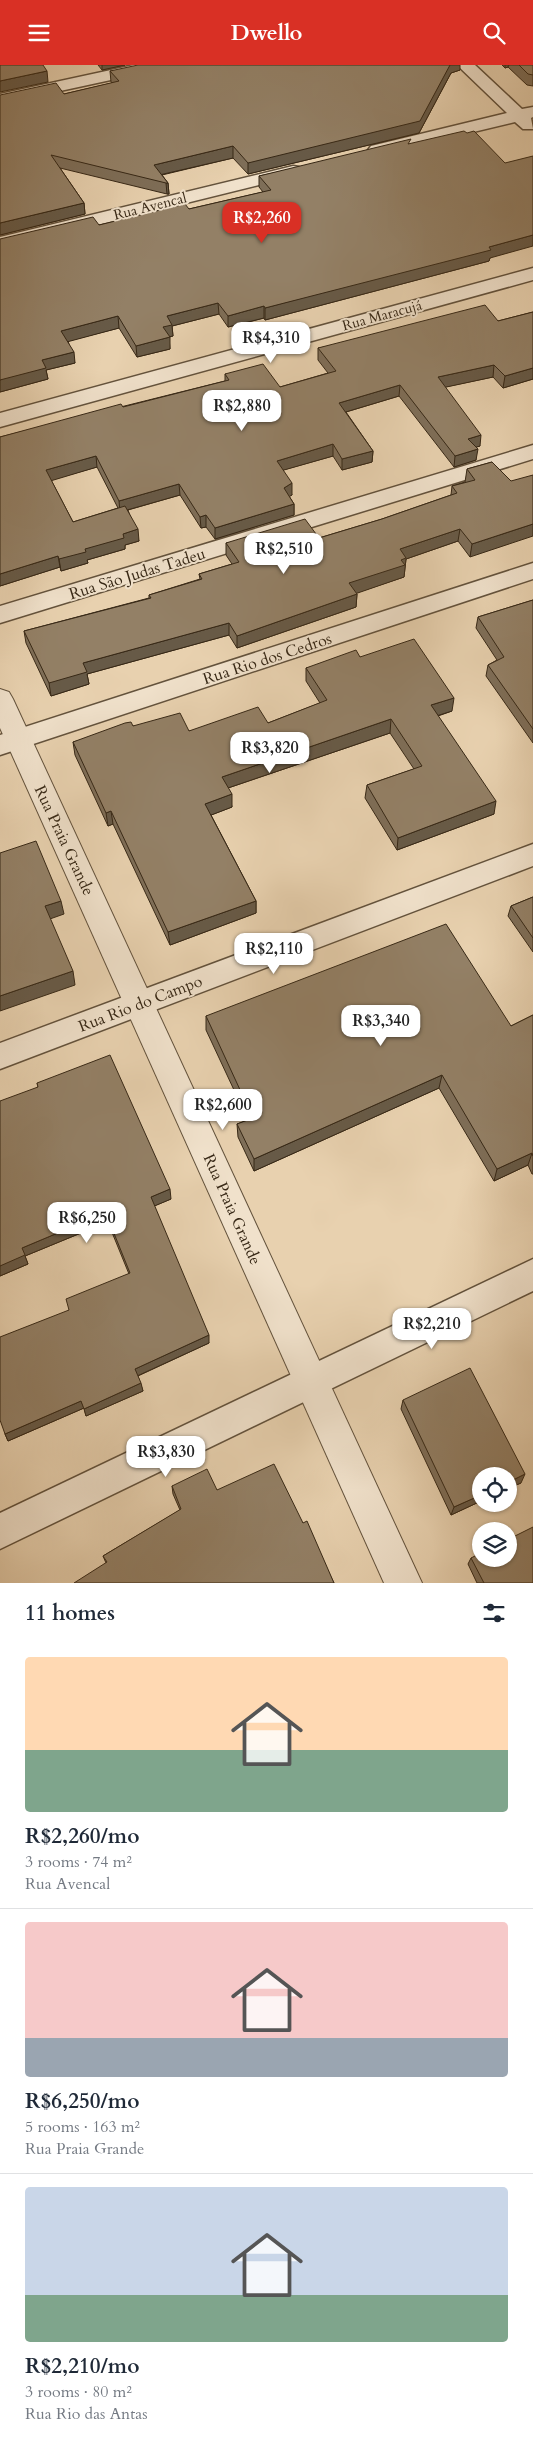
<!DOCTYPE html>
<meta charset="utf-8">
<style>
:root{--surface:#fff;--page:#f6f6f7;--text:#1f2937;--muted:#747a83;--line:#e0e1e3;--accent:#d93025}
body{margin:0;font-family:Cardo,serif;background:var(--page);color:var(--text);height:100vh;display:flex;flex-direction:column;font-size:19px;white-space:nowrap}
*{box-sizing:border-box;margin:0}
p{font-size:16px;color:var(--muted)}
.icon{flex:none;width:28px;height:28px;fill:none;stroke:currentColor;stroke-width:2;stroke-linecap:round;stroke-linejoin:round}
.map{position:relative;height:1518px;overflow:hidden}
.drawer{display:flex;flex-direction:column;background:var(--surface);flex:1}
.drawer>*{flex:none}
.controls{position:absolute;left:472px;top:1402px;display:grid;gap:10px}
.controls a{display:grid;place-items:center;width:45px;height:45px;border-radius:50%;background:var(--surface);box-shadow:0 1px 4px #0004;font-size:25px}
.price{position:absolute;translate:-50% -42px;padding:0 11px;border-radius:10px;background:#fff;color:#222;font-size:16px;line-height:32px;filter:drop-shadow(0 1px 2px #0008)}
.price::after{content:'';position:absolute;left:50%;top:30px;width:15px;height:11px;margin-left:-8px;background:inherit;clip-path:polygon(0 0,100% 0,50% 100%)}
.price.active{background:var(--accent);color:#fff}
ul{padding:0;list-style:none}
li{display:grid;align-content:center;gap:10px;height:265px;padding:0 25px}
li+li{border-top:1px solid var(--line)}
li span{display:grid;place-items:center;height:155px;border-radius:5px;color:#555}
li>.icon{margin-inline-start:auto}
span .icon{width:90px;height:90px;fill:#fffc;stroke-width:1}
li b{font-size:21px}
h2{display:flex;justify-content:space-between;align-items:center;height:60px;padding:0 25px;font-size:21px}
header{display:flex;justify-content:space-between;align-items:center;height:65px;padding:0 25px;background:var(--accent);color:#fff;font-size:22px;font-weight:700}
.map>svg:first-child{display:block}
</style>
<header><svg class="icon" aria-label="menu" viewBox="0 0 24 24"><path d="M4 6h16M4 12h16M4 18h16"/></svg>Dwello<svg class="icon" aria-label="search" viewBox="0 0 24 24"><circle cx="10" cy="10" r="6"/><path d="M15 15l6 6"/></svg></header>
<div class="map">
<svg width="533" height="1518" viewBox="0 0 533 1518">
<rect width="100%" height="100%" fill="#e8d1af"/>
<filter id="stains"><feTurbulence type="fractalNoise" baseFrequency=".004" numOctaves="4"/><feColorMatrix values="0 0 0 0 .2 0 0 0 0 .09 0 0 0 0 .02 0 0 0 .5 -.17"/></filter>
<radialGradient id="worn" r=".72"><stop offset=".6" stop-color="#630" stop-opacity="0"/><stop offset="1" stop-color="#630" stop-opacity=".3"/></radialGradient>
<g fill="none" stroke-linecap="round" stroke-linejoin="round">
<g stroke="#63523c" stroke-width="3">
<g id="minor">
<path d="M134,0H165L163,4L157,5L0,39V29Z"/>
<path d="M457,0H475L522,44L533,42V52L531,53L533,64H523L515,57L377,90L371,89L368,85L371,81L507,48Z"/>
<path d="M293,101L299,102L302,106L299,110L0,184V172Z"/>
<path d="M533,203V215L0,362V348Z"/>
<path d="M533,380V394L0,558V541Z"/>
<path d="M533,498V514L0,690V670Z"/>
<path d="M533,779V801L0,1004V978Z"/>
<path d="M533,1194V1226L0,1484V1448Z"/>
</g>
</g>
<g stroke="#63523c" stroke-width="2">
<path id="tertiary" d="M0,624L9,627L13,634L422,1518H384L0,663Z"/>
</g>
<use href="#minor" fill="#f0e1cb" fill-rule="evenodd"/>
<use href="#tertiary" fill="#f0e1cb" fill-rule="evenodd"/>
</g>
<g fill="#7e6e58" stroke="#372816" fill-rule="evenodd">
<path d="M98,0H125L102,5Z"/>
<path d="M502,0H533V21L527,20L508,2L505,3Z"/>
<path d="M460,5L451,8L419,68L248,109L233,93L162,110L168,118L169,129H167L60,103L84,138L85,149L0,170L64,29L112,18L111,17L110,6Z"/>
<path d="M411,79L490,193L489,196L265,255L264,253L228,262L219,249L172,261L173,271L169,272L170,284L137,292L119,263L68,276L75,298L46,305L48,314L0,327L99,160L189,144L263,127L259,122V111Z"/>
<path d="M533,247V314L503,323L493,312L445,322L480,381L476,382V395L454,402L399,331L346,347L373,386L372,397L342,405L333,391L283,405L292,430L289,431L294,439V450L215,474L206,462L201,463L180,430L128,445L139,476L125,480V484L87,495L88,498L61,506L60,502L0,521V372L225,316V309L280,322L328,308L318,295V283L498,256ZM97,402L118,443L73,457L51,415Z"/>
<path d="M492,397L470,492L458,476L406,494L404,512L356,528L357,529L356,542L237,583L229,570L87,609L89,619L51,631L26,578L24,566L149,533V530L200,514L199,509L232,499L226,490V478L319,473L382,454L451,430L452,421L465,417L467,404Z"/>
<path d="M533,535V678L486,611L488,600L497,595L476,563L478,552Z"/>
<path d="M360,592L452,646L438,651L494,749L397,785L365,733L367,720L414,704L390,668L228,723L232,742L211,750L256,836V848L170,880L113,759L108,761L75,690L73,677L133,661L189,666L268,658L320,638L306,616V603Z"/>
<path d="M533,832V887L508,851L511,841Z"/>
<path d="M533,950V1109H532L528,1100L494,1116L439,1023L254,1106L238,1072L237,1059L248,1055L206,965V951L511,961Z"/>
<path d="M37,1018L171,1134L154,1141L209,1278L138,1311L143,1326L86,1351L84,1343L8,1376L5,1369L69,1245L129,1209L109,1160L95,1166L93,1163L25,1191L28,1199L0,1211L38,1022Z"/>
<path d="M403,1335L521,1418L509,1423V1411H481V1436L451,1450L401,1344Z"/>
<path d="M172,1421L217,1425L303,1458L334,1518L106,1498L103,1491L180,1445L173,1429Z"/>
<path d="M471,1493L533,1518H477L468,1499Z"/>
</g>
<g fill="#675a47" stroke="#372816">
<path d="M102,0H125L102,5Z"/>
<path d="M450,0H460V5L451,8L419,68L248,109V98Z"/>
<path d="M505,0H509L508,2L505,3Z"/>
<path d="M47,6L48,17L0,27V16Z"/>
<path d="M233,81V93L155,111L154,100Z"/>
<path d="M166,118H168L169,129H167Z"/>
<path d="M84,138L85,149L0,170V158Z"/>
<path d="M533,170V181L490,193L489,196L265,255V243Z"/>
<path d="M218,238L219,249L172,261L173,271L164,273L163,262L167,251Z"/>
<path d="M264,241V253L228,262V251Z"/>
<path d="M118,251L119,263L63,278L61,266Z"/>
<path d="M170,272V284L137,292L136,281Z"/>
<path d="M74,287L75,298L46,305L48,314L0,327V315L42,295Z"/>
<path d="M494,300L493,312L437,324L438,312Z"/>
<path d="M533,303V314L503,323L505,311Z"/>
<path d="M400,320L399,331L339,349V338Z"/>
<path d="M481,370L480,381L467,385L468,374Z"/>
<path d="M333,379V391L277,407V396Z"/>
<path d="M478,384L476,395L454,402L455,391Z"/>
<path d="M373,386L372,397L342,405V394Z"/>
<path d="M96,391L97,402L47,417L46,405Z"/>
<path d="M292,418V430L284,435V423Z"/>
<path d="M179,419L180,430L120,447L119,436Z"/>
<path d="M294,439V450L215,474V463Z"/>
<path d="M206,450V462L201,463L200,452Z"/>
<path d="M533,459V471L470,492L472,479Z"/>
<path d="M138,464L139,476L125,480V484L87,495L88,498L61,506L59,494L123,469Z"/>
<path d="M460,464L458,476L406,494L404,512L349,531V518L400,484Z"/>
<path d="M58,491L60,502L0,521V509Z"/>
<path d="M357,529L356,542L237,583V571Z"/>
<path d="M229,558V570L87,609L89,619L51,631L49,618L83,598Z"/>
<path d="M454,633L452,646L430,653L431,640Z"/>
<path d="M391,654L390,668L222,725V712Z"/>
<path d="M232,729V742L206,752L205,739Z"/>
<path d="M496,736L494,749L397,785L398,773Z"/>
<path d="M111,746L113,759L108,761L106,748Z"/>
<path d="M61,836L64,849L47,855L45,841Z"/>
<path d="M256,836V848L170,880L168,867Z"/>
<path d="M73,906L75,920L0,946V931Z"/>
<path d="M442,1010L439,1023L254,1106V1094Z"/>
<path d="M532,1088L528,1100L494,1116L497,1104Z"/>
<path d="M170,1124L171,1134L152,1142L151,1132Z"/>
<path d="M107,1151L109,1160L95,1166L93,1157Z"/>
<path d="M91,1154L93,1163L25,1191L28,1199L0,1211V1201L22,1183Z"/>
<path d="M209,1270V1278L137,1311L135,1304Z"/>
<path d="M141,1318L143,1326L86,1351L84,1344Z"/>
<path d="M81,1336L84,1343L8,1376L5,1369Z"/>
<path d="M525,1409L521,1418L509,1423V1417Z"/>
<path d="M481,1430V1436L451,1450L454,1442Z"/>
</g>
<g fill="#938066" stroke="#372816">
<path d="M0,0H43L47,6L0,16Z"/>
<path d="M138,0H450L420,56L248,98L233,81L154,100L168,118H166L51,90L84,138L0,158V30L56,18L64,29L119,16L110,6Z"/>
<path d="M519,0H533V10L528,9Z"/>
<path d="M464,66L467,68L474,66L505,98L533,91V170L489,182L491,185L265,243L264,241L228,251L218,238L167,251L172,260L163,262L170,272L136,281L118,251L61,266L74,287L42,295L46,303L0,315V174L93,152L99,160L185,139L189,144L271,125L259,111L411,74L408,79Z"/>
<path d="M485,240L498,256L533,247V303L505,311L494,300L438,312L481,370L468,374L478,384L455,391L400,320L339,338L373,386L342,394L333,379L277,396L292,418L284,423L294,439L215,463L206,450L200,452L179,419L119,436L96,391L46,405L73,457L125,441L138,464L123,469L124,473L85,484L86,487L59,494L58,491L0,509V372L121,339L123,342L229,315L225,309L263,299L280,322L336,306L318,283Z"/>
<path d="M492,397L511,416L533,410V459L472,479L460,464L400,484L406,493L401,495L405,500L349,518L357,529L237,571L229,558L83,598L87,607L49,618L24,566L151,533L149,530L202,514L199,509L239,497L226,478L305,454L319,473L382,454L457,428L452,421L475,415L467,404Z"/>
<path d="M533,535V664L488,600L504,592L478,552Z"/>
<path d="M414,574L454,633L431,640L496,736L398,773L367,720L422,701L391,654L222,712L232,729L205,739L256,836L168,867L111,746L106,748L73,677L125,658L131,657L133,661L180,648L189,666L258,642L268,658L327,635L306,603L356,585L360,592Z"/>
<path d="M36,776L61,836L45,841L73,906L0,931V788Z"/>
<path d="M533,832V873L511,841Z"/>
<path d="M446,859L511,961L533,950V1091L532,1088L497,1104L442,1010L254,1094L237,1059L253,1053L206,951Z"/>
<path d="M110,990L170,1124L151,1132L209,1270L135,1304L141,1318L84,1344L81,1336L5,1369L0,1355V1272L69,1245L66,1234L130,1208L107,1151L93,1157L91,1154L22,1183L25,1190L0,1201V1036L38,1022L37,1018Z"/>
<path d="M470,1303L525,1409L509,1417V1411H481V1430L454,1442L403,1335Z"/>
<path d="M274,1399L303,1458L307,1456L334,1518H74L107,1497L103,1491L181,1444L172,1421L207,1404L217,1425Z"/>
<path d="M533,1462V1518H484L471,1493L481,1488V1494H509V1474Z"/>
</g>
<g text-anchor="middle" stroke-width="4" stroke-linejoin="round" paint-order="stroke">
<g font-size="14" fill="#372816" stroke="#f0e1cb">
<text transform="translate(150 141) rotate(-14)" y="5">Rua Avencal</text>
<text transform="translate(382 250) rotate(-15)" y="5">Rua Maracujá</text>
</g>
<g font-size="16" fill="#372816" stroke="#f0e1cb">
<text transform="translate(137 508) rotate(-17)" y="6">Rua São Judas Tadeu</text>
<text transform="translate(267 593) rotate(-18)" y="6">Rua Rio dos Cedros</text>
<text transform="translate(65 775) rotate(65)" y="6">Rua Praia Grande</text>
<text transform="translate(140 938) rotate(-21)" y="6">Rua Rio do Campo</text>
<text transform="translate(233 1144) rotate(66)" y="6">Rua Praia Grande</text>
</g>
</g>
<rect width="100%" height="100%" filter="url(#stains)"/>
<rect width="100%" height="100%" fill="url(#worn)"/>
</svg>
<div class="controls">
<a><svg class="icon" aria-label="locate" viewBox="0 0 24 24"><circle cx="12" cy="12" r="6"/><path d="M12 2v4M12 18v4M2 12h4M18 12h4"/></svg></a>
<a><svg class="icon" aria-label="layers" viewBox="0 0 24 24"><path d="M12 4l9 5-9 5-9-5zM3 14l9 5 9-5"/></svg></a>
</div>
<b class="price active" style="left:262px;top:179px">R$2,260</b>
<b class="price" style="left:271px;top:299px">R$4,310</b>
<b class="price" style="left:242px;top:367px">R$2,880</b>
<b class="price" style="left:284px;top:510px">R$2,510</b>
<b class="price" style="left:270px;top:709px">R$3,820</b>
<b class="price" style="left:274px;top:910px">R$2,110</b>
<b class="price" style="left:381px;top:982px">R$3,340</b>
<b class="price" style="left:223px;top:1066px">R$2,600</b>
<b class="price" style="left:87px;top:1179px">R$6,250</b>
<b class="price" style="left:432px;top:1285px">R$2,210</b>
<b class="price" style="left:166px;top:1413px">R$3,830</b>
</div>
<section class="drawer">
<h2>11 homes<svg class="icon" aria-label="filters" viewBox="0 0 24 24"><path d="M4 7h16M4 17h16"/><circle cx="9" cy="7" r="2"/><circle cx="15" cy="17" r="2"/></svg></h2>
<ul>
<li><span style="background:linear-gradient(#ffd9b3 60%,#7fa58c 0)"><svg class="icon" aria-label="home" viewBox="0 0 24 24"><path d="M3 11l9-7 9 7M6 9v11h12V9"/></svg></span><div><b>R$2,260/mo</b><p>3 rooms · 74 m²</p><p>Rua Avencal</p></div></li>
<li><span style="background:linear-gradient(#f6c9c9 75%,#9aa5b1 0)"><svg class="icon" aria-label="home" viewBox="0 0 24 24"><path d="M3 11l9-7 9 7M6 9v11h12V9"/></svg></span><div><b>R$6,250/mo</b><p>5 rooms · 163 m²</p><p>Rua Praia Grande</p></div></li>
<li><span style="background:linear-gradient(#c9d6e8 70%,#7fa58c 0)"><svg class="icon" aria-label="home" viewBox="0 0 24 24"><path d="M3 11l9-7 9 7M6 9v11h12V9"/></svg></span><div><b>R$2,210/mo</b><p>3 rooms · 80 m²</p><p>Rua Rio das Antas</p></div></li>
</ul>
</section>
